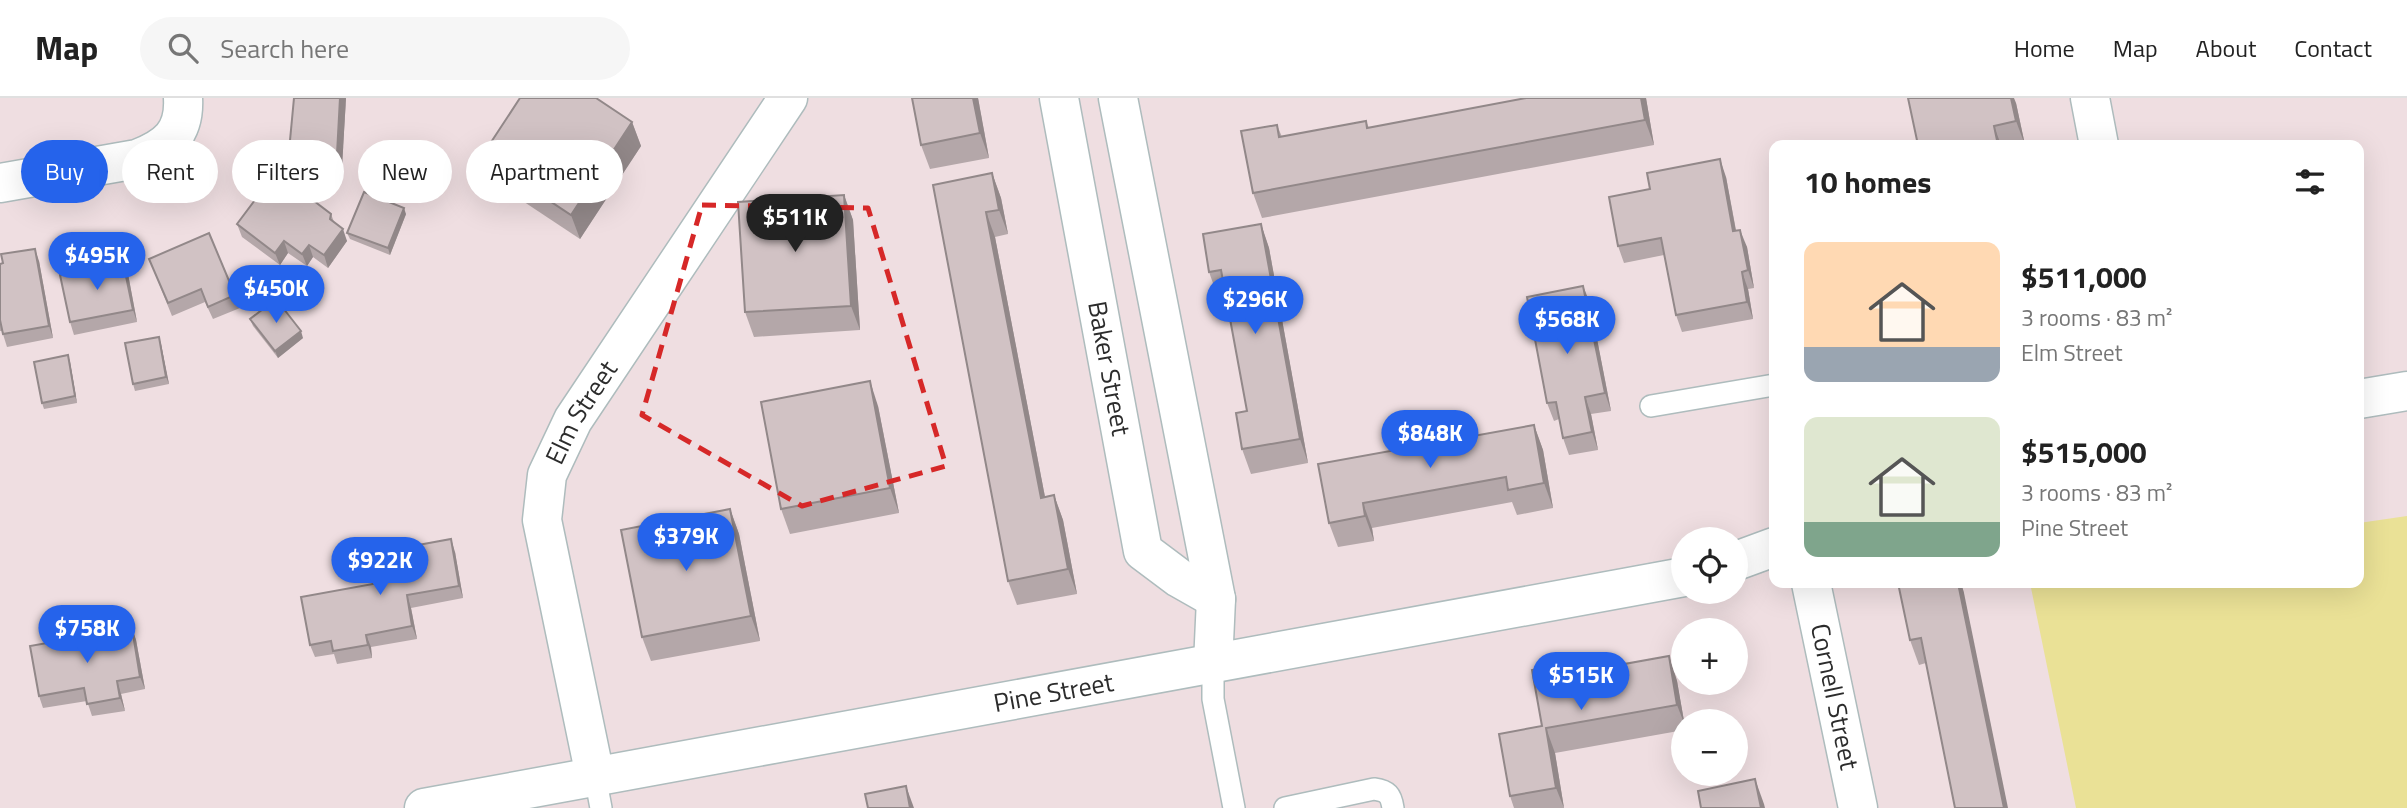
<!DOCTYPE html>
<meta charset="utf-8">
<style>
:root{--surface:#fff;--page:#f6f6f6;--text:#222;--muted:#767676;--line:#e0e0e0;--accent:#2563eb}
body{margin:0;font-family:"Titillium Web",sans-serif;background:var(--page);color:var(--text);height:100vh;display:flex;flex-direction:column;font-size:26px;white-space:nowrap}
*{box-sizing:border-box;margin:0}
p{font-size:23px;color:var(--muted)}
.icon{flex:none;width:38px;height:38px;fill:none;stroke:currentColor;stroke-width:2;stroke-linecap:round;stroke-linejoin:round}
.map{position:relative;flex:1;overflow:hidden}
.side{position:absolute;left:1769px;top:42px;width:595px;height:448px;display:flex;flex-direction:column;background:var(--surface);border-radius:14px;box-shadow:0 7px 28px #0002}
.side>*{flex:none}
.hud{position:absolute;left:21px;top:42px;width:665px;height:63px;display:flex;gap:14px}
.controls{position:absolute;left:1671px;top:429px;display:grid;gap:14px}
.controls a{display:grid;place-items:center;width:77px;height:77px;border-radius:50%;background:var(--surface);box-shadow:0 7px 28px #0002;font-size:35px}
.price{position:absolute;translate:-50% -60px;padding:0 16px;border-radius:24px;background:var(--accent);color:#fff;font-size:23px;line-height:46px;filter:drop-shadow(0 2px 4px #0008)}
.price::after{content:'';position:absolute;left:50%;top:42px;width:21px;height:16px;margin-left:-10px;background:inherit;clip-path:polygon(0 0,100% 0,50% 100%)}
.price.on{background:#222;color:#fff}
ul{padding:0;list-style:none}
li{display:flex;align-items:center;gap:21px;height:175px;padding:0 35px}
li span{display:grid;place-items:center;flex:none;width:196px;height:140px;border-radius:14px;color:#555}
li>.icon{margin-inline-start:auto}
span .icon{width:84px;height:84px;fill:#fffc;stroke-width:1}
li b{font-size:30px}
h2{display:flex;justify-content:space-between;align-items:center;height:84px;padding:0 35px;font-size:30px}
.pill{padding:0 24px;border-radius:32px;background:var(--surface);box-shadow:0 7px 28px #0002;font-size:24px;line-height:63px}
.pill.on{background:var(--accent);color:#fff}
header{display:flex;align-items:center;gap:42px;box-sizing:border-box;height:98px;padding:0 35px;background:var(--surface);border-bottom:2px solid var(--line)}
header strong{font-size:33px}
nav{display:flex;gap:38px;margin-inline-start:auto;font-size:24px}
.search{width:490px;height:63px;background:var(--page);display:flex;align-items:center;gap:18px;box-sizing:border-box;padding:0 24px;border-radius:38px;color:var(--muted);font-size:26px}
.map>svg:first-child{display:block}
</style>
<header>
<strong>Map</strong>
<div class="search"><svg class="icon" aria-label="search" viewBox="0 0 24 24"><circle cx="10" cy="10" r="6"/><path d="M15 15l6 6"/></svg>Search here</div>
<nav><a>Home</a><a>Map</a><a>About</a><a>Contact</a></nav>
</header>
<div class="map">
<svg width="2407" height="710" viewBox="0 0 2407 710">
<rect width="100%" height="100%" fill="#efdee1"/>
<path fill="#eae196" d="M2407,418V710H2076L2030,485H2359V425Z"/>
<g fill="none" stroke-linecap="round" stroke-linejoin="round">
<g stroke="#aebcbd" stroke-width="24">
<g id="lane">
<path d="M1651,308L1774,287"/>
<path d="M1213,566V601L1234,710"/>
<path d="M595,678L601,710"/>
<path d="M1285,710L1374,691C1388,693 1391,697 1393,710"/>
</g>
</g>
<g stroke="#aebcbd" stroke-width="41">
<g id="street">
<path id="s1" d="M1059,0L1143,453L1179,480L1216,501"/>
<path d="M1118,0L1216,501L1213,566"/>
<path d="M2090,0L2099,47"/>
<path d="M0,85L137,61C168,49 185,35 183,0"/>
<path d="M2359,301L2407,293"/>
<path d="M1736,463L1774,449"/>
<path id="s2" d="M1811,485L1858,710"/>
<path id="s3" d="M595,678L542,422L547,377L573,322L788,0"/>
<path id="s4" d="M424,710L1684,479"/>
</g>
</g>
<use href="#lane" stroke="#fff" stroke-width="21"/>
<use href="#street" stroke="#fff" stroke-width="38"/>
</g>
<g fill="#b4a7a9">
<path d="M346,0L342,69L294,66L289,53Z"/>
<path d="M912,0H978L989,60L930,71L921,47Z"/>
<path d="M1646,0L1654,47L1262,120L1253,95L1277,27L1282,39L1366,23L1369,30Z"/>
<path d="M2016,5L2025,47H1918Z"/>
<path d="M632,24L641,48L580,141L491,82L482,58Z"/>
<path d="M992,75L1001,100L1008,136L995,139L1045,399L1054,397L1063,422L1077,496L1017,507L1008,483L933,87Z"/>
<path d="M1726,79L1736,132L1747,149L1754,190L1748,191L1753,221L1682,234L1676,217L1664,157L1624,165L1618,148Z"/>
<path d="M844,97L853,122L860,232L754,239L745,214Z"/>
<path d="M331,116L334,124L347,143L328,170L313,159L307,168L288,155L280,167L242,139L237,126Z"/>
<path d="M406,116L390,157L350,141L347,135Z"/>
<path d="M1261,126L1269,150L1308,365L1251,376L1242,351L1247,313L1226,197L1218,199L1209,174Z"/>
<path d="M149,161L235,197L240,210L213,221L205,204L172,218Z"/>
<path d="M39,163L53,240L7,249L2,233H0V166Z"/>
<path d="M123,164L128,176L137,224L74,237L70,224Z"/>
<path d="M1590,205L1611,313L1591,316L1598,352L1569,357L1563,340L1559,321L1554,323L1547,305Z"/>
<path d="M250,221L303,240L278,260L253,228Z"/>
<path d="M161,246L169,286L135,293L133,286Z"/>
<path d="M68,257L70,264L77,305L44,311L42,305Z"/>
<path d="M878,308L899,415L790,436L781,411Z"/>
<path d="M1534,327L1543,352L1553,410L1517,417L1512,404L1372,430L1374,443L1338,449L1329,425L1318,366Z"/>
<path d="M730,411L739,436L760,543L651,563L642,539Z"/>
<path d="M455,454L463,500L411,510L417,541L371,549L372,560L337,566L334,556L315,559L310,547L373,486Z"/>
<path d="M1958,485H1961L1964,495L1926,565L1919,567L1910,542Z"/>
<path d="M132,530L136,542L145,591L121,596L125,613L92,618L87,603L43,610L39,598Z"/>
<path d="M1669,558L1677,583L1684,623V632L1555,655L1564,710H1514L1510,698L1572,565L1576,575Z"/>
</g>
<g fill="#928889">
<path d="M340,0H346L342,69L337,56Z"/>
<path d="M973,0H978L989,60L980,35Z"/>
<path d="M1641,0H1646L1654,47L1645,22Z"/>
<path d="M2011,0H2014L2016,5L2025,47L2016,23Z"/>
<path d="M632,24L641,48L580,141L571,117Z"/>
<path d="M1994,28L2001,47H1998Z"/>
<path d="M1720,61L1726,79L1739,150L1733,133Z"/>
<path d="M992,75L1001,100L1008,136L999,112Z"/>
<path d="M844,97L853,122L860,232L851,208Z"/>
<path d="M404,110L406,116L390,157L388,150Z"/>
<path d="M986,114L995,139L1050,425L1041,400Z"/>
<path d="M1261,126L1269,150L1308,365L1300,341Z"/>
<path d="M343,131L347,143L328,170L324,157Z"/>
<path d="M1740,132L1747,149L1754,190L1748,172Z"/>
<path d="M284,143L288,155L280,167L275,155Z"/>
<path d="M309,147L313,159L307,168L302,156Z"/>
<path d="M35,151L39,163L53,240L49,228Z"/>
<path d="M123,164L128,176L137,224L133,212Z"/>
<path d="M1742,174L1748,191L1753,221L1747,204Z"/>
<path d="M1583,188L1590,205L1611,313L1605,295Z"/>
<path d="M301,233L303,240L278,260L275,253Z"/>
<path d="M159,239L161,246L169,286L166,279Z"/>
<path d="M68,257L70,264L77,305L75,298Z"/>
<path d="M870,283L878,308L899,415L890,390Z"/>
<path d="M1585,299L1591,316L1598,352L1592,334Z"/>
<path d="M1534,327L1543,352L1553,410L1544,385Z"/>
<path d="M1054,397L1063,422L1077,496L1068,471Z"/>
<path d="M1363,405L1372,430L1374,443L1365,418Z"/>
<path d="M730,411L739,436L760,543L751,518Z"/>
<path d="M451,441L455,454L463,500L459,488Z"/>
<path d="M1958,485H1961L1964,495L2008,710H2004Z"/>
<path d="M407,497L411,510L417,541L412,528Z"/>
<path d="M132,530L136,542L145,591L140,579Z"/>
<path d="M366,537L371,549L372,560L368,547Z"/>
<path d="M1669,558L1677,583L1684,623V625L1677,607Z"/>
<path d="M117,583L121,596L125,613L120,600Z"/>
<path d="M1546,630L1555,655L1564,710L1556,690Z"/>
<path d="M1755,681L1764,706L1765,710H1761Z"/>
<path d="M906,688L914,710H910Z"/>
</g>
<g fill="#d1c2c4" stroke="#928889" stroke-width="2">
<path d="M294,0H340L337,56L289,53Z"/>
<path d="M520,0H596L632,24L571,117L482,58Z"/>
<path d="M912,0H973L980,35L921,47Z"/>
<path d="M1526,0H1641L1645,22L1253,95L1241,33L1277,27L1279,39L1366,23L1367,30Z"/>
<path d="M1908,0H2011L2016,23L1994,28L1998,47H1918Z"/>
<path d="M1720,61L1733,133L1740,132L1748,172L1742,174L1747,204L1676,217L1661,140L1618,148L1609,99L1650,91L1647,75Z"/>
<path d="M276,74L331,116L330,121L343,131L324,157L309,147L302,156L284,143L275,155L237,126Z"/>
<path d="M992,75L999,112L986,114L1041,400L1054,397L1068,471L1008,483L933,87Z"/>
<path d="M364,94L404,110L388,150L347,135Z"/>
<path d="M844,97L851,208L745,214L738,104Z"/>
<path d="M1261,126L1300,341L1242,351L1236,315L1247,313L1221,172L1209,174L1203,136Z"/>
<path d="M209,135L235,197L208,209L201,191L168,205L149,161Z"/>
<path d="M35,151L49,228L3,236L0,222V166L3,165L1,156Z"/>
<path d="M123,164L133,212L70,224L60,177Z"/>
<path d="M1583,188L1605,295L1585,299L1592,334L1563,340L1556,304L1547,305L1527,199Z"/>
<path d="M276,201L301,233L275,253L250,221Z"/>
<path d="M159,239L166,279L133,286L125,245Z"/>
<path d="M68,257L75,298L42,305L34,264Z"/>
<path d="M870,283L890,390L781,411L761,304Z"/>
<path d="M1534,327L1544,385L1508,392L1506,379L1363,405L1365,418L1329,425L1318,366Z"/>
<path d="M730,411L751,518L642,539L621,432Z"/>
<path d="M451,441L459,488L407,497L412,528L366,537L368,547L333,553L331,543L310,547L301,499L373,486L368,463L408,456L407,449Z"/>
<path d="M1898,485H1958L2004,710H1955L1921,540L1910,542Z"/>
<path d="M132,530L140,579L117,583L120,600L87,606L84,590L39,598L30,548Z"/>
<path d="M1669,558L1677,607L1546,630L1556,690L1510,698L1499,636L1542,628L1532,572L1572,565L1574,575Z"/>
<path d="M1755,681L1761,710H1701L1698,693Z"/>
<path d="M906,688L910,710H868L865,696Z"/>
</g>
<path fill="none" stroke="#d62828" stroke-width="5" stroke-dasharray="14 9" stroke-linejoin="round" d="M702,107L868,110L946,368L802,408L642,317Z"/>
<g text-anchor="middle" stroke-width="5" stroke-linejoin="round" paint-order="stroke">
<g font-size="26" fill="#2c2c2c" stroke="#fff">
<text dy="9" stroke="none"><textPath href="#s1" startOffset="275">Baker Street</textPath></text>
<text dy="9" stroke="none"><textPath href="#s3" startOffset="378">Elm Street</textPath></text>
<text dy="9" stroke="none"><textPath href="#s4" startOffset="640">Pine Street</textPath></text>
<text dy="9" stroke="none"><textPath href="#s2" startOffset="116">Cornell Street</textPath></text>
</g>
</g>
</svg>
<div class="controls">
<a><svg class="icon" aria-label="locate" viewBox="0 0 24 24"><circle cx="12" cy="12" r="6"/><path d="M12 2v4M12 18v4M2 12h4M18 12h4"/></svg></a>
<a>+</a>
<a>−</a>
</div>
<b class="price on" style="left:795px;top:156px">$511K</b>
<b class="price" style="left:97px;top:194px">$495K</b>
<b class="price" style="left:276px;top:227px">$450K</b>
<b class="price" style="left:1255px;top:238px">$296K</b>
<b class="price" style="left:1567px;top:258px">$568K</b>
<b class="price" style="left:1430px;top:372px">$848K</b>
<b class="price" style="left:686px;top:475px">$379K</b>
<b class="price" style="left:380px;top:499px">$922K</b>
<b class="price" style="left:87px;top:567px">$758K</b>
<b class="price" style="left:1581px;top:614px">$515K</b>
<div class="hud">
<a class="pill on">Buy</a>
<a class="pill">Rent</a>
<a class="pill">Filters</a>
<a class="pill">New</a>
<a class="pill">Apartment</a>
</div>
<section class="side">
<h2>10 homes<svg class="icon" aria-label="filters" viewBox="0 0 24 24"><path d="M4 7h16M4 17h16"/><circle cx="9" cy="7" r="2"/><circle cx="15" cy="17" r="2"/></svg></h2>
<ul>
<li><span style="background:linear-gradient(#ffd9b3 75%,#9aa5b1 0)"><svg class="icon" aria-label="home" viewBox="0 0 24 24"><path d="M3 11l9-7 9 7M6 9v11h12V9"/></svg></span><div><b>$511,000</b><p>3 rooms · 83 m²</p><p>Elm Street</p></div></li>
<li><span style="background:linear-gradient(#dfe7d0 75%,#7fa58c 0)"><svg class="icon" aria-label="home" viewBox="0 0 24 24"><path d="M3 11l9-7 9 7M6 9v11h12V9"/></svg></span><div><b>$515,000</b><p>3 rooms · 83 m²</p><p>Pine Street</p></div></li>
</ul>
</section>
</div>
